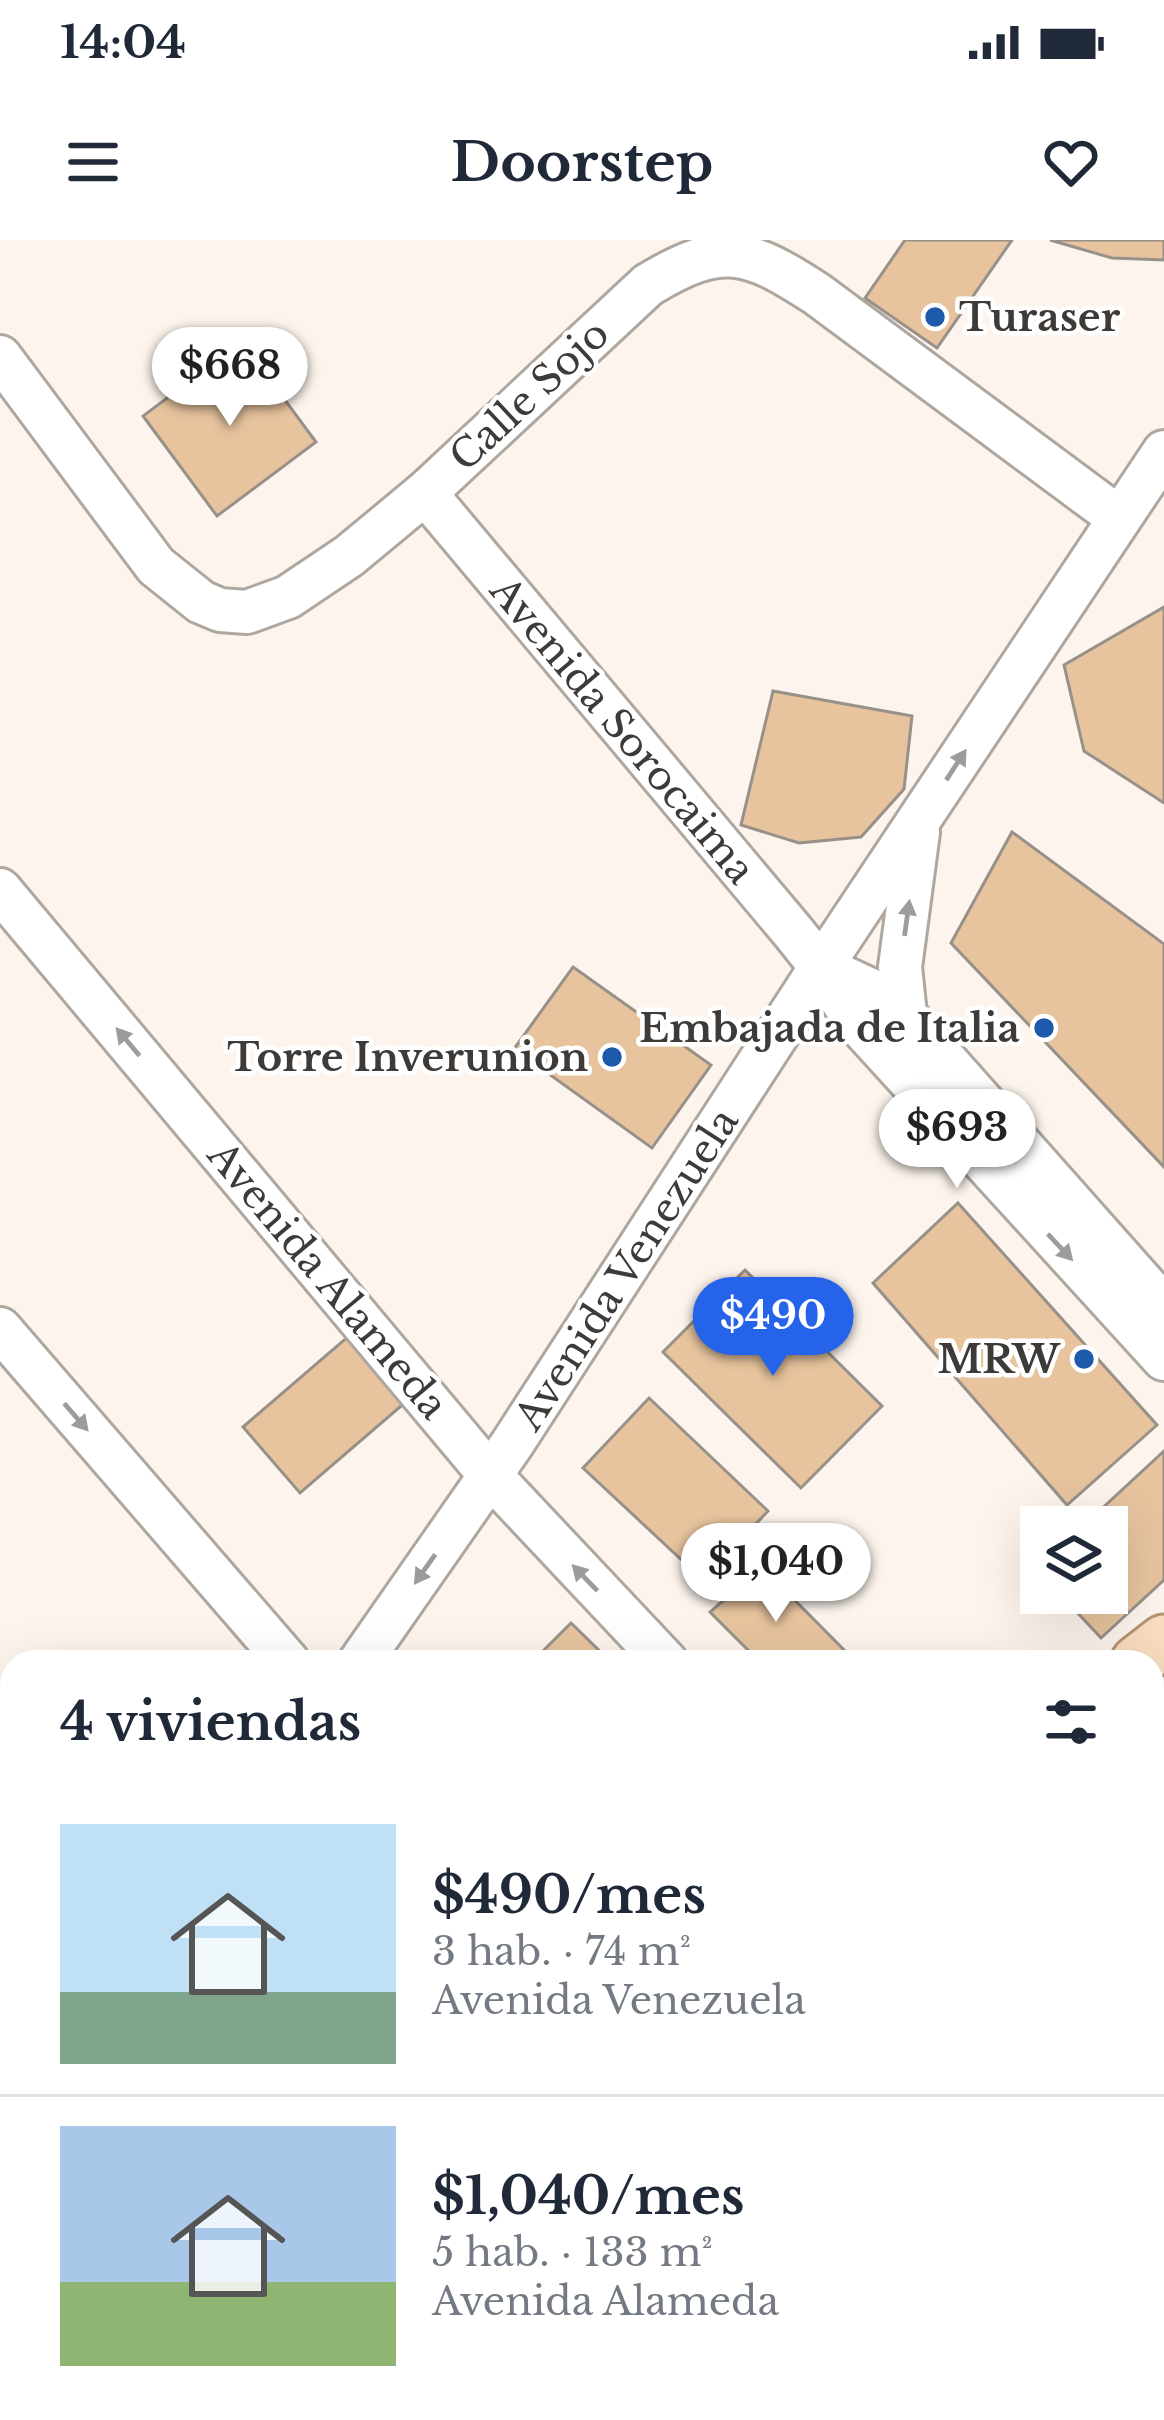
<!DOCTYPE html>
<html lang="es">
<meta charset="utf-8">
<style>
:root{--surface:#fff;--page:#f6f6f7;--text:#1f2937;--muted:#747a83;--line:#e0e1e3;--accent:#2563eb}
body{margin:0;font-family:"Libre Baskerville",serif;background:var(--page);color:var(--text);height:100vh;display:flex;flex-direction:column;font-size:45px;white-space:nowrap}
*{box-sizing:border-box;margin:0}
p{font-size:39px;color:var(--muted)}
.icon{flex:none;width:66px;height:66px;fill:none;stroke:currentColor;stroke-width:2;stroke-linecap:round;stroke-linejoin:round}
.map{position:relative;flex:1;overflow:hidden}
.details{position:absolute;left:0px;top:1410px;width:1164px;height:771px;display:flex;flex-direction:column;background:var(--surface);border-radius:36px 36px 0 0;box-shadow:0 12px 48px #0002}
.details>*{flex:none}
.fabs{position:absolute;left:1020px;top:1266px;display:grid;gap:24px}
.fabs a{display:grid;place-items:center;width:108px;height:108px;border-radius:0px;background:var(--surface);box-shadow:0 12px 48px #0002;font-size:60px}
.price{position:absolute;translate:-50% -102px;padding:0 27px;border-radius:42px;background:#fff;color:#222;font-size:39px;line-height:78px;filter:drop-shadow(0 3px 6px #0008)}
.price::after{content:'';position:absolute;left:50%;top:72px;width:36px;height:27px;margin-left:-18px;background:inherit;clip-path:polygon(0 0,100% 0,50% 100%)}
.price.active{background:var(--accent);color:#fff}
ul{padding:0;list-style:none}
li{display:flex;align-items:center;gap:36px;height:300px;padding:0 60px}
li+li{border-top:3px solid var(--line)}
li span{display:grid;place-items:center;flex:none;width:336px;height:240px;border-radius:0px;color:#555}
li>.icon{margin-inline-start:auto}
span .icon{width:144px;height:144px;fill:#fffc;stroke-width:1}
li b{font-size:51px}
h2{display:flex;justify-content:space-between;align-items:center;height:144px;padding:0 60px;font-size:51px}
.status{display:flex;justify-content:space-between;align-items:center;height:84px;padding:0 60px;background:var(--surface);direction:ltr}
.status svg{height:33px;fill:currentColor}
header{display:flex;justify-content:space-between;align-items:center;height:156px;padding:0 60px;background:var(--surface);font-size:54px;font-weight:700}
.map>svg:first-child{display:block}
</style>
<div class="status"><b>14:04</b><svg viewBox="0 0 49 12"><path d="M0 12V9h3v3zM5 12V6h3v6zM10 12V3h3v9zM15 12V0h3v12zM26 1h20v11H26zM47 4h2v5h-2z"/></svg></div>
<header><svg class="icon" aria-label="menu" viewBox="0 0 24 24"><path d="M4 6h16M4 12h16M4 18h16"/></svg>Doorstep<svg class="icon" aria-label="heart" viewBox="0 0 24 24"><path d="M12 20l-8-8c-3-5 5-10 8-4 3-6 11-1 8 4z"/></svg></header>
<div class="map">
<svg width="1164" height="2180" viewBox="0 0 1164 2180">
<rect width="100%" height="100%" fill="#fdf5ed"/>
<g fill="#e7c49e" stroke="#98918a" stroke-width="3">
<path d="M905,0H1012L937,108L865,58Z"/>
<path d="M1050,0H1164V20L1112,18Z"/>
<path d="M242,102L316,202L217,276L143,176Z"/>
<path d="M1164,367V563L1084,511L1064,425Z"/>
<path d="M773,451L912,476L904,549L861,597L799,603L741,585Z"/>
<path d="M1012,592L1164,704V927L951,703Z"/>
<path d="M573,727L711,825L652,908L514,809Z"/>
<path d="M958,963L1157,1185L1067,1265L873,1043Z"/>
<path d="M745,1030L882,1166L801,1248L663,1112Z"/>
<path d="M351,1094L408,1160L300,1253L243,1187Z"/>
<path d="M649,1158L768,1271L703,1340L583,1228Z"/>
<path d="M1164,1211V1340L1101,1398L1059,1353H1107V1287H1082Z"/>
<path d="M762,1327L856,1422H760L710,1372Z"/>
<path d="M571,1383L611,1422H532Z"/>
<path d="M1164,1659V1788L1152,1775V1665Z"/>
<path d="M1152,1814L1164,1827V1912L1152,1902Z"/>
<path d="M0,2084L12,2097V2169H79L67,2180H0Z"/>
</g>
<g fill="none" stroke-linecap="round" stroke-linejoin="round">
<g stroke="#aea79f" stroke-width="48">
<g id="minor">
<path d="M0,117L156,326L201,362L220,370L247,372L288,357L349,316L425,253L648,45C722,0 748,9 817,54L1119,278"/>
<path d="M425,253L794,693L821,727L854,779L1164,1119"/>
<path d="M0,650L490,1235L666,1422"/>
<path d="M821,727L881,755L905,775L1164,1067"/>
<path d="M905,775L900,727L918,592"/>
<path d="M0,1089L288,1422"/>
<path d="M360,1422L512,1204L821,727L1164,212"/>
<path d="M1152,1801L1164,1813"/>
<path d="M1152,1915L1164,1928"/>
<path d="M0,2046L12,2059"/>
<path d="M109,2169L117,2180"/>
</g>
</g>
<g stroke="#b49573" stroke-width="57">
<g id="major">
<path d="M1137,1422L1164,1401"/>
<path d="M1152,1487L1164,1482"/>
<path d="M1152,1543L1164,1537"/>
<path d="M1152,1595L1164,1590"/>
<path d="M1152,1995L1164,1985"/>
<path d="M1152,2066L1164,2055"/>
<path d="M1152,2108L1164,2097"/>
<path d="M290,2180L303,2169"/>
<path d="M367,2180L381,2169"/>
<path d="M974,2180L983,2169"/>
<path d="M1077,2180L1088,2169"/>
</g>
</g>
<use href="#minor" stroke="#fff" stroke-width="42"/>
<use href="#major" stroke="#f8ddbf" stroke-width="51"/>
</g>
<defs><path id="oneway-solid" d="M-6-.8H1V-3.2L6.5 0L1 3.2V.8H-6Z" transform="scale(3)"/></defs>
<g fill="#9e9c9b">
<use href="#oneway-solid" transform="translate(956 525) rotate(-57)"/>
<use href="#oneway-solid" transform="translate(907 678) rotate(-82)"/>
<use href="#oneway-solid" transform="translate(128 802) rotate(-130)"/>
<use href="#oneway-solid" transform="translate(1060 1007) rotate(47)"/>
<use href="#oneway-solid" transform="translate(76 1177) rotate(49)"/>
<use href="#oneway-solid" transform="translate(425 1329) rotate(125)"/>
<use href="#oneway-solid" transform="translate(585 1338) rotate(-134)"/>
</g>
<g fill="#1d5aab" stroke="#fff" stroke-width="4.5">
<circle cx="935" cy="77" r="12"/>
<circle cx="1044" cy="788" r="12"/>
<circle cx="612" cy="817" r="12"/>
<circle cx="1084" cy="1119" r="12"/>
</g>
<g text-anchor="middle" stroke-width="9" stroke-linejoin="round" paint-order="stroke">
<g font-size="39" font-weight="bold" fill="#3d3a37" stroke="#fff" text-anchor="end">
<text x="959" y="91" text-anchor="start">Turaser</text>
<text x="1020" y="802">Embajada de Italia</text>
<text x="588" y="831">Torre Inverunion</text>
<text x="1060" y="1133">MRW</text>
</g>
<g font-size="39" fill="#3d3a37" stroke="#fff">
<text transform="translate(529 155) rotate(-43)" y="14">Calle Sojo</text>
<text transform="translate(623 490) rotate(50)" y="14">Avenida Sorocaima</text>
<text transform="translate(626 1029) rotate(-57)" y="14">Avenida Venezuela</text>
<text transform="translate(328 1040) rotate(50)" y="14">Avenida Alameda</text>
</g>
</g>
</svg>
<div class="fabs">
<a><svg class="icon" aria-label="layers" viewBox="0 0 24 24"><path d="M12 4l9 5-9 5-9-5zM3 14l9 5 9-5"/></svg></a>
</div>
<b class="price" style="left:230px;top:189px">$668</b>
<b class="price" style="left:957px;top:951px">$693</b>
<b class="price active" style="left:773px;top:1139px">$490</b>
<b class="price" style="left:776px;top:1385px">$1,040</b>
<section class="details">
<h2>4 viviendas<svg class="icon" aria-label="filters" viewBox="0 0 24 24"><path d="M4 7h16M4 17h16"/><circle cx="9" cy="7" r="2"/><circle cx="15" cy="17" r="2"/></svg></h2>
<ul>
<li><span style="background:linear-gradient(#bfe0f5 70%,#7fa58c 0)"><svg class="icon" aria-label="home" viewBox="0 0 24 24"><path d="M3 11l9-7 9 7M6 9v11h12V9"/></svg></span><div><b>$490/mes</b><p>3 hab. · 74 m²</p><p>Avenida Venezuela</p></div></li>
<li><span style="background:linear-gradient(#a9c7e8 65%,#8fb573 0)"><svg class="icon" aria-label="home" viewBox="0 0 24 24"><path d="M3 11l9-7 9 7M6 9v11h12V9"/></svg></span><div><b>$1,040/mes</b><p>5 hab. · 133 m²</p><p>Avenida Alameda</p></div></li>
</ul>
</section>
</div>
